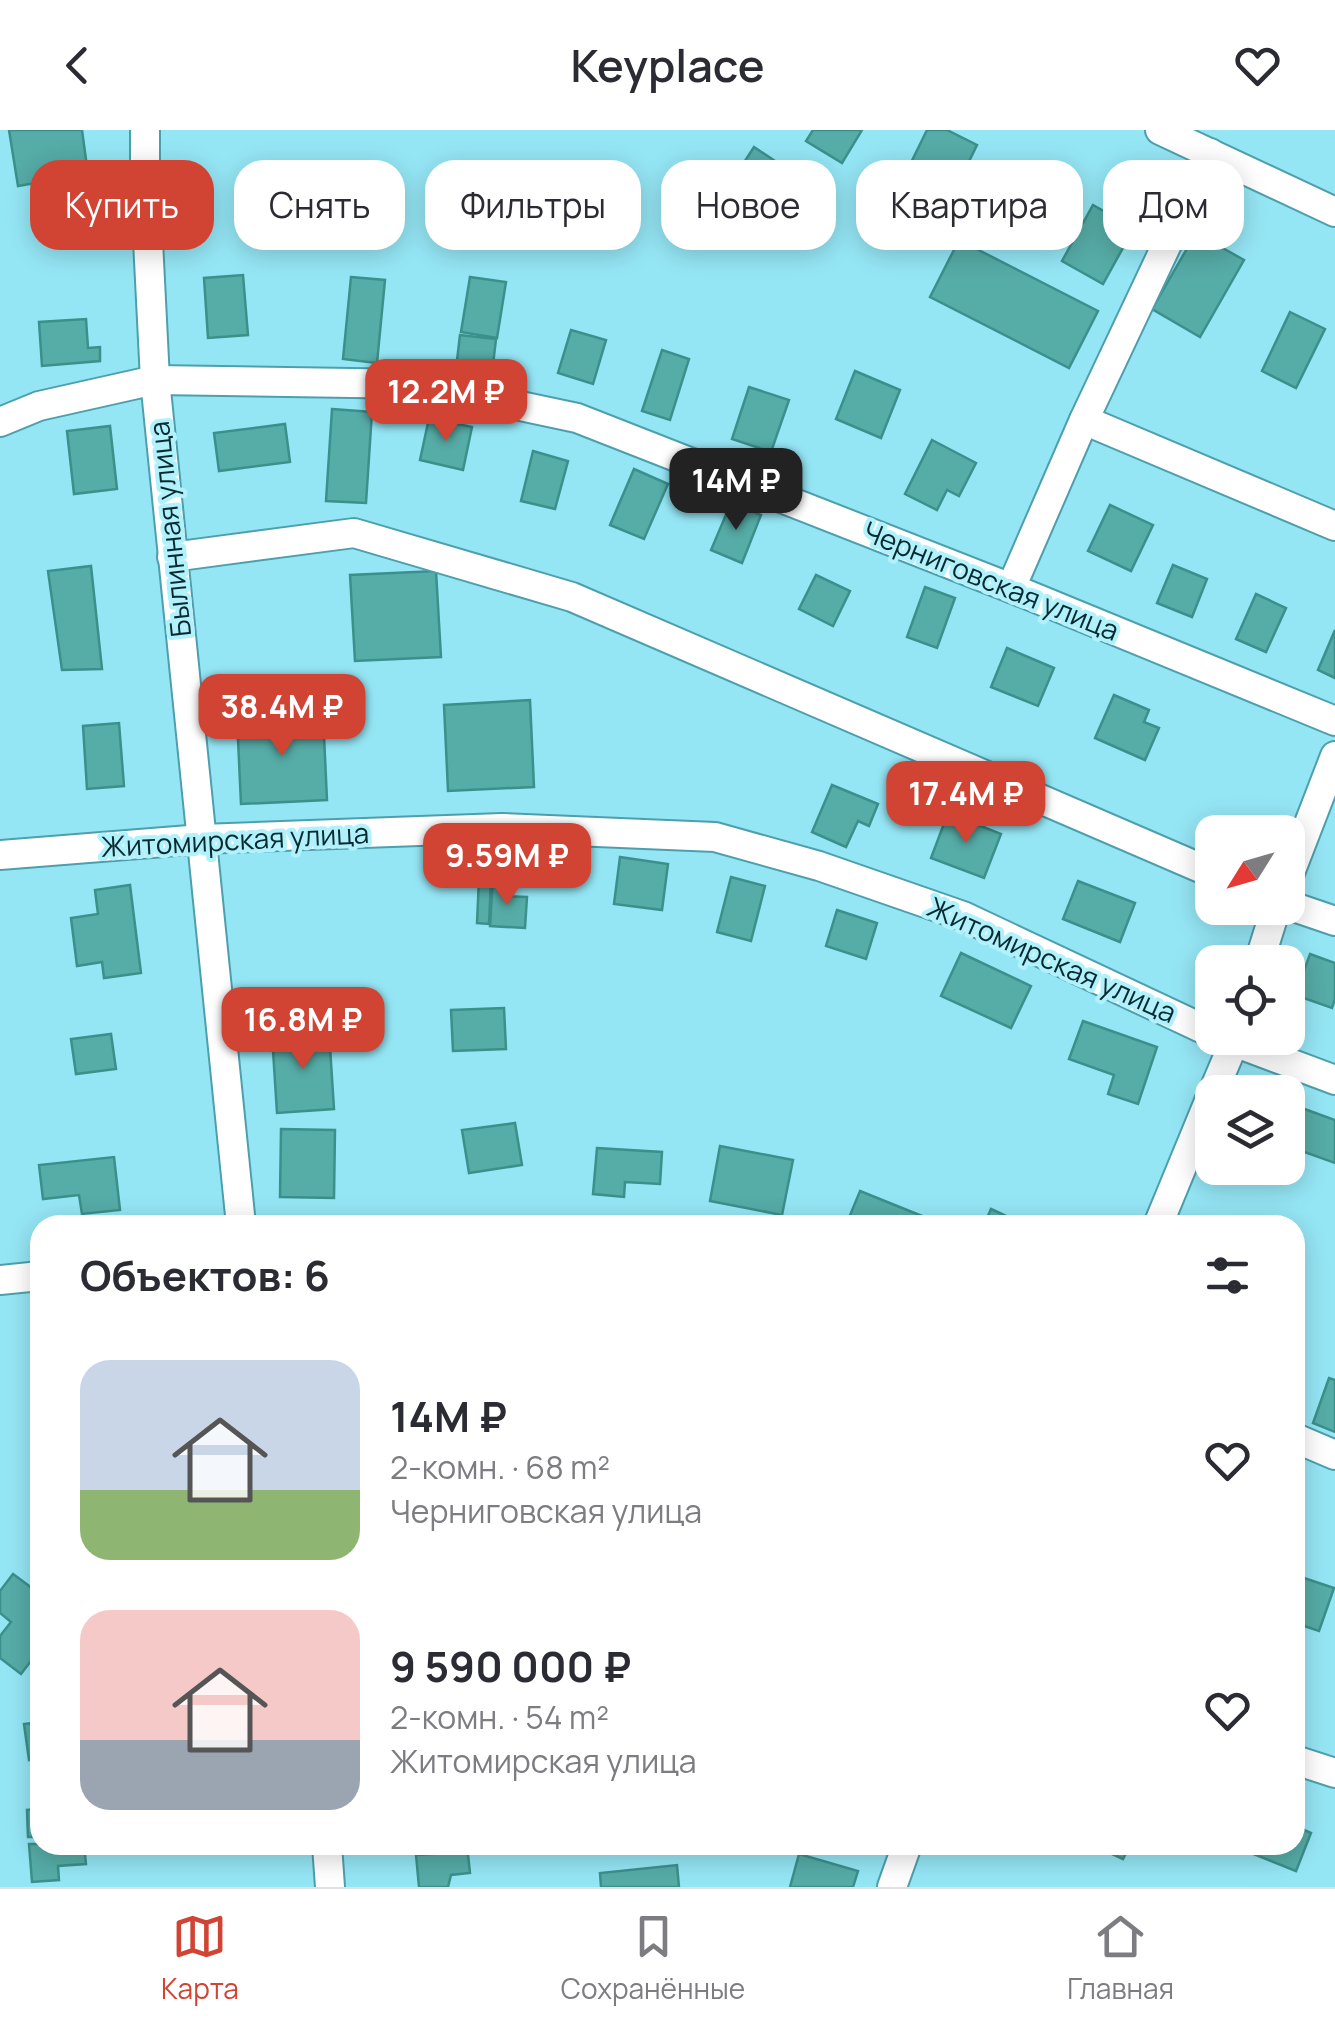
<!DOCTYPE html>
<html lang="ru">
<meta charset="utf-8">
<style>
:root{--surface:#fff;--page:#f2f2f3;--text:#2b2b33;--muted:#7c7c81;--line:#e1e1e2;--accent:#d14434}
body{margin:0;font-family:Manrope,sans-serif;background:var(--page);color:var(--text);height:100vh;display:flex;flex-direction:column;font-size:38px;white-space:nowrap}
*{box-sizing:border-box;margin:0}
p{font-size:32px;color:var(--muted)}
.icon{flex:none;width:55px;height:55px;fill:none;stroke:currentColor;stroke-width:2;stroke-linecap:round;stroke-linejoin:round}
.map{position:relative;flex:1;overflow:hidden}
.side{position:absolute;left:30px;top:1085px;width:1275px;height:640px;display:flex;flex-direction:column;background:var(--surface);border-radius:30px;box-shadow:0 5px 25px #0003}
.side>*{flex:none}
.banner{position:absolute;left:30px;top:30px;width:1275px;height:90px;display:flex;gap:20px}
.needle{width:65px;rotate:233deg}
.controls{position:absolute;left:1195px;top:685px;display:grid;gap:20px}
.controls a{display:grid;place-items:center;width:110px;height:110px;border-radius:20px;background:var(--surface);box-shadow:0 5px 25px #0003;font-size:50px}
.price{position:absolute;translate:-50% -85px;padding:0 22px;border-radius:20px;background:var(--accent);color:#fff;font-size:32px;line-height:65px;filter:drop-shadow(0 2px 5px #0008)}
.price::after{content:'';position:absolute;left:50%;top:60px;width:30px;height:22px;margin-left:-15px;background:inherit;clip-path:polygon(0 0,100% 0,50% 100%)}
.price.active{background:#222;color:#fff}
ul{padding:0;list-style:none}
li{display:flex;align-items:center;gap:30px;height:250px;padding:0 50px}
li span{display:grid;place-items:center;flex:none;width:280px;height:200px;border-radius:30px;color:#555}
li>.icon{margin-inline-start:auto}
span .icon{width:120px;height:120px;fill:#fffc;stroke-width:1}
li b{font-size:42px}
h2{display:flex;justify-content:space-between;align-items:center;height:120px;padding:0 50px;font-size:42px}
.pill{padding:0 35px;border-radius:30px;background:var(--surface);box-shadow:0 5px 25px #0003;font-size:35px;line-height:90px}
.pill.active{background:var(--accent);color:#fff}
header{display:flex;justify-content:space-between;align-items:center;height:130px;padding:0 50px;background:var(--surface);font-size:45px;font-weight:600}
.tabs{display:flex;justify-content:space-around;align-items:center;height:140px;border-top:2px solid var(--line);background:var(--surface);font-size:28px;color:var(--muted)}
.tabs a{display:grid;justify-items:center;gap:5px}
.tabs .active{color:var(--accent)}
.map>svg:first-child{display:block}
</style>
<header><svg class="icon" aria-label="back" viewBox="0 0 24 24"><path d="M15 5l-7 7 7 7"/></svg>Keyplace<svg class="icon" aria-label="heart" viewBox="0 0 24 24"><path d="M12 20l-8-8c-3-5 5-10 8-4 3-6 11-1 8 4z"/></svg></header>
<div class="map">
<svg width="1335" height="1757" viewBox="0 0 1335 1757">
<rect width="100%" height="100%" fill="#95e6f5"/>
<g fill="#56aca7" stroke="#3b908b" stroke-width="2.5">
<path d="M9,0H82L87,37L46,43L47,51L18,56Z"/>
<path d="M813,0H862L842,33L806,11Z"/>
<path d="M927,0H947L977,15L949,72L903,49Z"/>
<path d="M754,17L784,37L757,76L728,57Z"/>
<path d="M1093,75L1134,98L1103,154L1062,131Z"/>
<path d="M1196,103L1244,130L1200,207L1152,179Z"/>
<path d="M959,110L1098,181L1069,238L930,167Z"/>
<path d="M243,145L248,205L208,208L204,148Z"/>
<path d="M351,147L385,150L377,233L343,229Z"/>
<path d="M470,147L506,152L497,208L461,202Z"/>
<path d="M1290,182L1325,199L1296,258L1262,241Z"/>
<path d="M86,189L88,218L100,217V231L42,236L39,192Z"/>
<path d="M571,200L606,210L593,254L558,243Z"/>
<path d="M460,205L496,209L492,243L456,239Z"/>
<path d="M662,220L689,229L670,290L642,281Z"/>
<path d="M855,241L900,260L881,308L836,289Z"/>
<path d="M749,257L789,270L771,322L732,309Z"/>
<path d="M332,279L372,282L366,373L326,371Z"/>
<path d="M429,288L472,297L463,340L420,330Z"/>
<path d="M285,294L290,332L219,341L214,303Z"/>
<path d="M110,296L117,359L74,364L67,301Z"/>
<path d="M932,310L976,333L959,366L947,360L937,380L905,364Z"/>
<path d="M533,321L568,331L555,379L521,371Z"/>
<path d="M634,339L668,354L644,409L610,395Z"/>
<path d="M731,373L761,385L742,433L711,420Z"/>
<path d="M1110,375L1153,395L1131,441L1088,421Z"/>
<path d="M1173,435L1207,449L1192,487L1157,473Z"/>
<path d="M91,436L102,539L62,540L48,441Z"/>
<path d="M436,441L441,527L355,531L350,445Z"/>
<path d="M816,445L850,461L833,496L799,479Z"/>
<path d="M925,457L955,468L937,518L907,507Z"/>
<path d="M1256,464L1286,478L1266,522L1236,509Z"/>
<path d="M1335,500V548L1318,540Z"/>
<path d="M1007,518L1054,538L1038,576L991,557Z"/>
<path d="M1114,565L1149,580L1144,592L1159,598L1145,630L1095,608Z"/>
<path d="M530,570L534,657L448,661L444,575Z"/>
<path d="M323,584L327,670L241,674L237,588Z"/>
<path d="M119,593L124,656L87,659L83,596Z"/>
<path d="M832,655L878,674L869,696L858,691L846,717L812,702Z"/>
<path d="M948,683L1001,704L984,748L931,728Z"/>
<path d="M620,727L668,734L662,780L614,774Z"/>
<path d="M731,747L765,756L751,811L717,802Z"/>
<path d="M479,748L491,749L489,794L477,793Z"/>
<path d="M493,748H504V766L527,767L525,798L490,796Z"/>
<path d="M1078,751L1135,773L1120,812L1063,789Z"/>
<path d="M130,755L141,843L104,848L102,832L77,836L71,788L98,784L95,760Z"/>
<path d="M837,780L877,793L866,829L826,816Z"/>
<path d="M961,823L1031,856L1011,898L941,866Z"/>
<path d="M1310,824L1335,833V869L1332,878L1295,865Z"/>
<path d="M504,878L506,919L453,921L451,880Z"/>
<path d="M1083,891L1157,917L1138,974L1108,964L1114,945L1069,929Z"/>
<path d="M329,901L334,979L277,983L272,905Z"/>
<path d="M111,904L116,939L76,944L71,909Z"/>
<path d="M1299,977L1335,990V1033L1288,1016V1008Z"/>
<path d="M515,993L522,1035L469,1043L462,1000Z"/>
<path d="M281,999L335,1000L334,1068L280,1067Z"/>
<path d="M720,1016L793,1030L782,1085L710,1071Z"/>
<path d="M597,1018L662,1022L660,1054L625,1052L624,1067L593,1064Z"/>
<path d="M114,1027L120,1080L82,1084L79,1065L43,1069L39,1035Z"/>
<path d="M860,1061L922,1086L918,1095H846Z"/>
<path d="M991,1079L1026,1095H984Z"/>
<path d="M1329,1248L1335,1250V1302L1313,1293Z"/>
<path d="M13,1444L40,1464V1519L21,1544L0,1528V1506L11,1492L0,1483V1461Z"/>
<path d="M1295,1445L1334,1458L1319,1501L1295,1493Z"/>
<path d="M40,1592V1628L29,1630L24,1594Z"/>
<path d="M40,1679V1715H84L86,1734L58,1736L59,1750L32,1752L29,1714H38L37,1707H28L27,1680Z"/>
<path d="M1295,1696L1311,1703L1296,1741L1246,1721L1248,1715H1295Z"/>
<path d="M432,1715H467L470,1743L451,1745L448,1757H419L416,1725L432,1724Z"/>
<path d="M1093,1715H1130L1123,1729Z"/>
<path d="M799,1724L858,1741L853,1757H790Z"/>
<path d="M677,1735L679,1757H601L600,1743Z"/>
</g>
<g fill="none" stroke-linecap="round" stroke-linejoin="round">
<g stroke="#4e9fad" stroke-width="32">
<g id="street">
<path d="M145,0V51L155,250L241,1095"/>
<path d="M1160,0L1335,82"/>
<path d="M1084,290L1335,396"/>
<path d="M0,292L39,276L155,250L417,254L577,288L1011,458L1335,591"/>
<path d="M172,427L354,403L572,467L1212,743"/>
<path d="M1011,458L1084,290L1210,23"/>
<path d="M0,725L202,709L502,698L715,707L819,736L963,786L1212,903"/>
<path d="M1288,748L1335,626"/>
<path d="M1288,775L1335,791"/>
<path d="M1259,832L1276,778"/>
<path d="M1223,908L1335,950"/>
<path d="M1213,962L1236,908"/>
<path d="M1158,1095L1212,964"/>
<path d="M0,1150L40,1146"/>
<path d="M1295,1308L1335,1325"/>
<path d="M1295,1630L1335,1643"/>
<path d="M327,1715L330,1757"/>
<path d="M892,1757L907,1715"/>
</g>
</g>
<use href="#street" stroke="#fff" stroke-width="28"/>
</g>
<g text-anchor="middle" stroke-width="8" stroke-linejoin="round" paint-order="stroke">
<g font-size="28" fill="#072b31" stroke="#b1f1fc">
<text transform="translate(170 399) rotate(-96)" y="10">Былинная улица</text>
<text transform="translate(991 451) rotate(22)" y="10">Черниговская улица</text>
<text transform="translate(235 710) rotate(-3)" y="10">Житомирская улица</text>
<text transform="translate(1052 830) rotate(24)" y="10">Житомирская улица</text>
</g>
</g>
</svg>
<div class="controls">
<a><svg class="needle" viewBox="-14 -14 28 28"><path d="M0-13l5 13h-10z" fill="#e53935"/><path d="M0 13l5-13h-10z" fill="#7c7c81"/></svg></a>
<a><svg class="icon" aria-label="locate" viewBox="0 0 24 24"><circle cx="12" cy="12" r="6"/><path d="M12 2v4M12 18v4M2 12h4M18 12h4"/></svg></a>
<a><svg class="icon" aria-label="layers" viewBox="0 0 24 24"><path d="M12 4l9 5-9 5-9-5zM3 14l9 5 9-5"/></svg></a>
</div>
<b class="price" style="left:446px;top:314px">12.2M ₽</b>
<b class="price active" style="left:736px;top:403px">14M ₽</b>
<b class="price" style="left:282px;top:629px">38.4M ₽</b>
<b class="price" style="left:966px;top:716px">17.4M ₽</b>
<b class="price" style="left:507px;top:778px">9.59M ₽</b>
<b class="price" style="left:303px;top:942px">16.8M ₽</b>
<div class="banner">
<a class="pill active">Купить</a>
<a class="pill">Снять</a>
<a class="pill">Фильтры</a>
<a class="pill">Новое</a>
<a class="pill">Квартира</a>
<a class="pill">Дом</a>
</div>
<section class="side">
<h2>Объектов: 6<svg class="icon" aria-label="filters" viewBox="0 0 24 24"><path d="M4 7h16M4 17h16"/><circle cx="9" cy="7" r="2"/><circle cx="15" cy="17" r="2"/></svg></h2>
<ul>
<li><span style="background:linear-gradient(#c9d6e8 65%,#8fb573 0)"><svg class="icon" aria-label="home" viewBox="0 0 24 24"><path d="M3 11l9-7 9 7M6 9v11h12V9"/></svg></span><div><b>14M ₽</b><p>2-комн. · 68 m²</p><p>Черниговская улица</p></div><svg class="icon" aria-label="heart" viewBox="0 0 24 24"><path d="M12 20l-8-8c-3-5 5-10 8-4 3-6 11-1 8 4z"/></svg></li>
<li><span style="background:linear-gradient(#f6c9c9 65%,#9aa5b1 0)"><svg class="icon" aria-label="home" viewBox="0 0 24 24"><path d="M3 11l9-7 9 7M6 9v11h12V9"/></svg></span><div><b>9 590 000 ₽</b><p>2-комн. · 54 m²</p><p>Житомирская улица</p></div><svg class="icon" aria-label="heart" viewBox="0 0 24 24"><path d="M12 20l-8-8c-3-5 5-10 8-4 3-6 11-1 8 4z"/></svg></li>
</ul>
</section>
</div>
<nav class="tabs">
<a class="active"><svg class="icon" aria-label="map" viewBox="0 0 24 24"><path d="M3 6l6-2 6 2 6-2v14l-6 2-6-2-6 2zM9 4v14M15 6v14"/></svg>Карта</a>
<a><svg class="icon" aria-label="saved" viewBox="0 0 24 24"><path d="M7 4h10v16l-5-4-5 4z"/></svg>Сохранённые</a>
<a><svg class="icon" aria-label="home" viewBox="0 0 24 24"><path d="M3 11l9-7 9 7M6 9v11h12V9"/></svg>Главная</a>
</nav>
